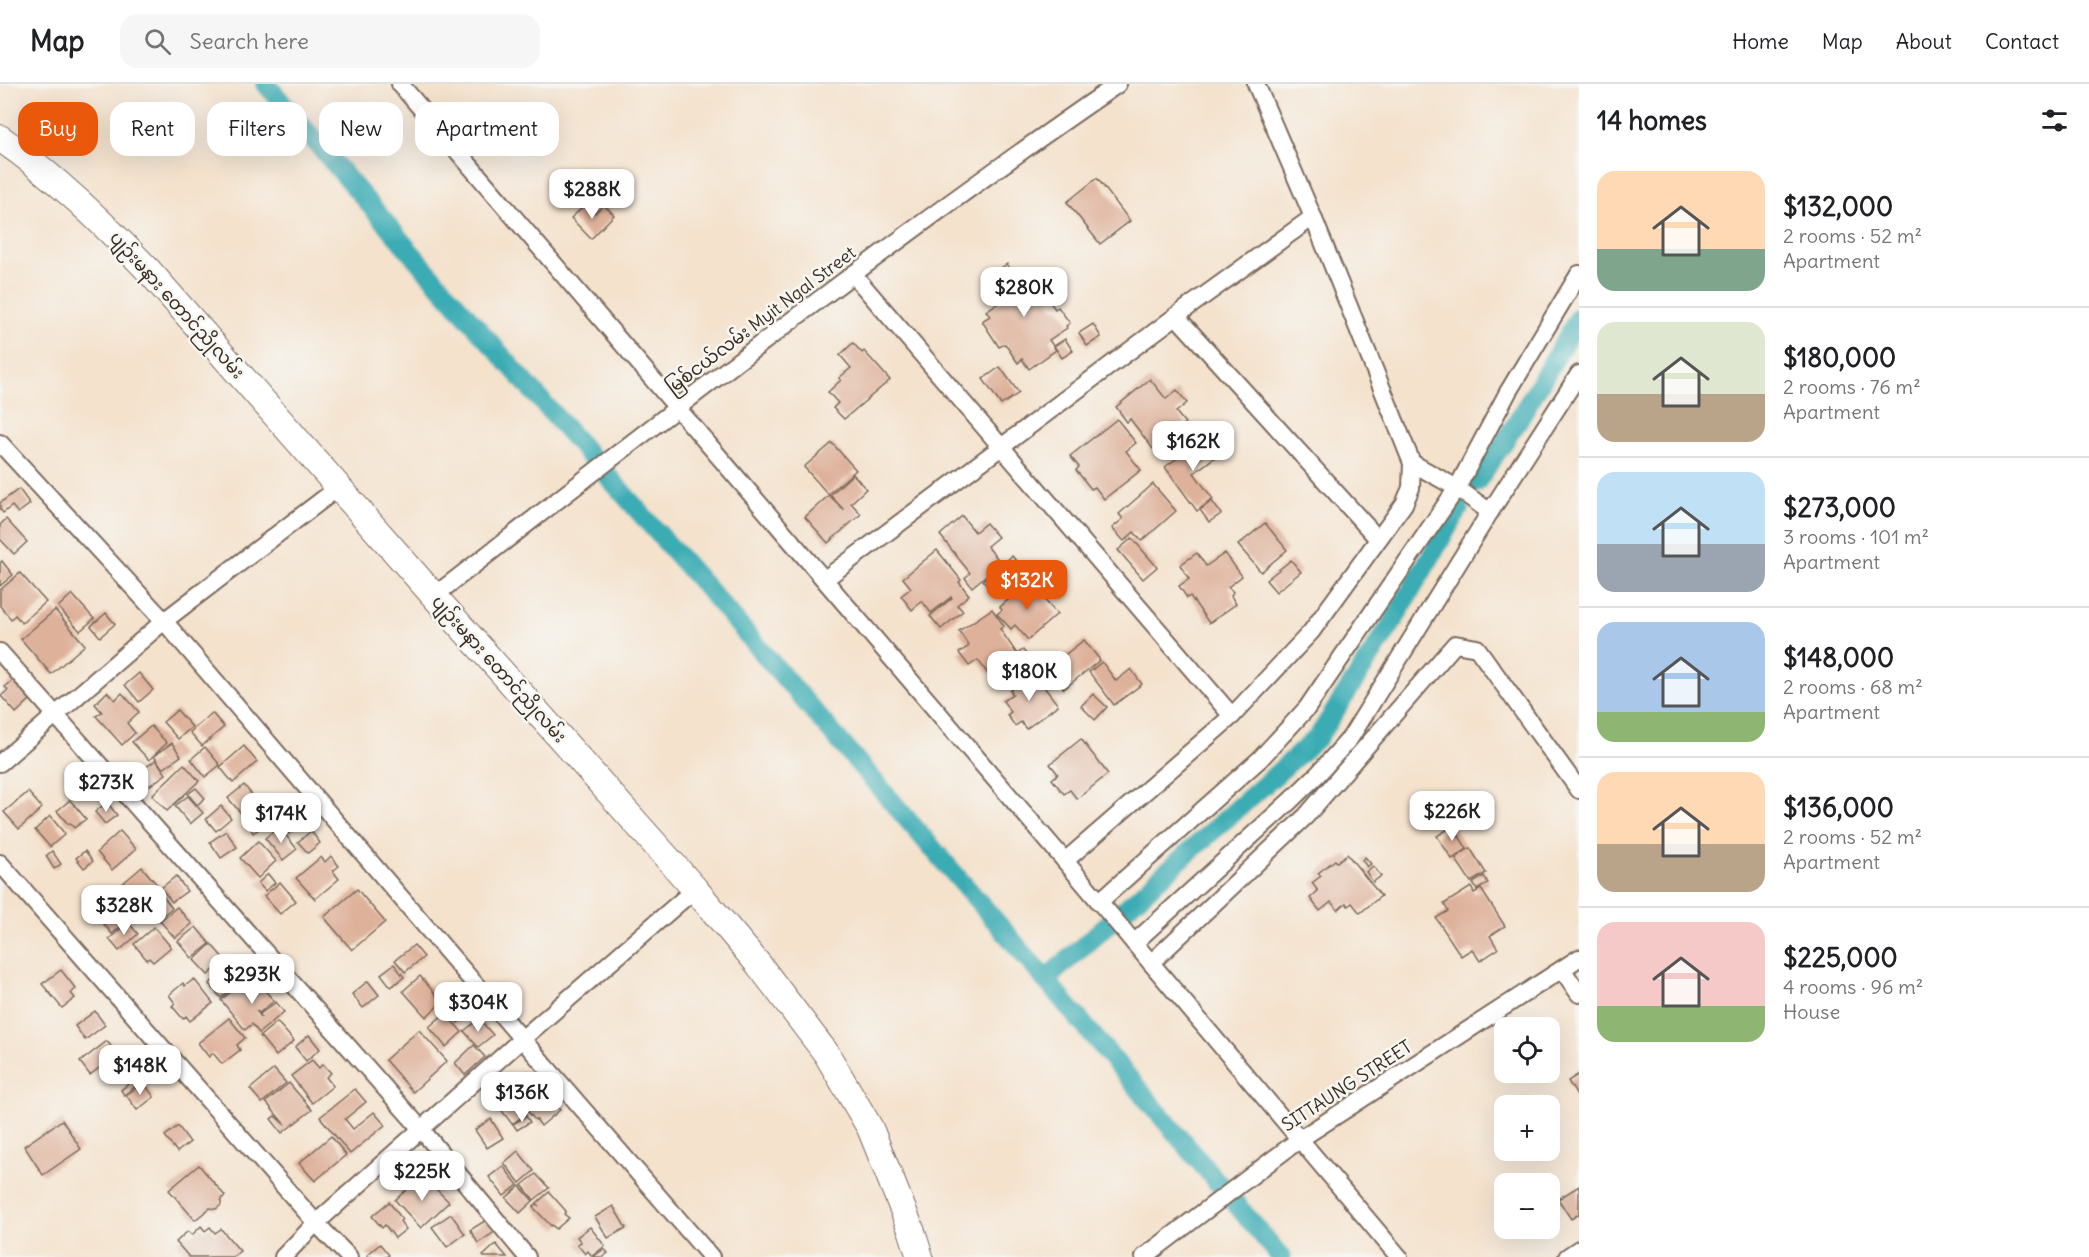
<!DOCTYPE html>
<meta charset="utf-8">
<style>
:root{--surface:#fff;--page:#f6f6f6;--text:#202124;--muted:#757577;--line:#e0e0e0;--accent:#ea580c}
body{margin:0;font-family:Delius,"Noto Sans Myanmar",sans-serif;background:var(--page);color:var(--text);height:100vh;display:flex;flex-direction:column;font-size:22px;white-space:nowrap}
*{box-sizing:border-box;margin:0}
p{font-size:20px;color:var(--muted)}
.icon{flex:none;width:33px;height:33px;fill:none;stroke:currentColor;stroke-width:2;stroke-linecap:round;stroke-linejoin:round}
.map{position:relative;flex:1;overflow:hidden}
.details{display:flex;flex-direction:column;background:var(--surface);width:510px}
.details>*{flex:none}
.top-card{position:absolute;left:18px;top:18px;width:570px;height:54px;display:flex;gap:12px}
.buttons{position:absolute;left:1494px;top:933px;display:grid;gap:12px}
.buttons a{display:grid;place-items:center;width:66px;height:66px;border-radius:12px;background:var(--surface);box-shadow:0 6px 24px #0002;font-size:30px}
.price{position:absolute;translate:-50% -51px;padding:0 14px;border-radius:12px;background:#fff;color:#222;font-size:20px;line-height:39px;filter:drop-shadow(0 2px 3px #0008)}
.price::after{content:'';position:absolute;left:50%;top:36px;width:18px;height:14px;margin-left:-9px;background:inherit;clip-path:polygon(0 0,100% 0,50% 100%)}
.price.current{background:var(--accent);color:#fff}
ul{padding:0;list-style:none}
li{display:flex;align-items:center;gap:18px;height:150px;padding:0 18px}
li+li{border-top:2px solid var(--line)}
li span{display:grid;place-items:center;flex:none;width:168px;height:120px;border-radius:18px;color:#555}
li>.icon{margin-inline-start:auto}
span .icon{width:72px;height:72px;fill:#fffc;stroke-width:1}
li b{font-size:26px}
h2{display:flex;justify-content:space-between;align-items:center;height:72px;padding:0 18px;font-size:26px}
.pill{padding:0 21px;border-radius:18px;background:var(--surface);box-shadow:0 6px 24px #0002;font-size:21px;line-height:54px}
.pill.current{background:var(--accent);color:#fff}
header{display:flex;align-items:center;gap:36px;box-sizing:border-box;height:84px;padding:0 30px;background:var(--surface);border-bottom:2px solid var(--line)}
header strong{font-size:28px}
nav{display:flex;gap:33px;margin-inline-start:auto;font-size:21px}
.search{width:420px;height:54px;background:var(--page);display:flex;align-items:center;gap:15px;box-sizing:border-box;padding:0 21px;border-radius:18px;color:var(--muted);font-size:22px}
main{display:flex;flex:1;min-height:0}
.map>svg:first-child{display:block}
</style>
<header>
<strong>Map</strong>
<div class="search"><svg class="icon" aria-label="search" viewBox="0 0 24 24"><circle cx="10" cy="10" r="6"/><path d="M15 15l6 6"/></svg>Search here</div>
<nav><a>Home</a><a>Map</a><a>About</a><a>Contact</a></nav>
</header>
<main>
<div class="map">
<svg width="1579" height="1173" viewBox="0 0 1579 1173">
<rect width="100%" height="100%" fill="#f6f6f2"/>
<filter id="ink" filterUnits="userSpaceOnUse"><feTurbulence type="fractalNoise" baseFrequency=".0167" numOctaves="2"/><feDisplacementMap in="SourceGraphic" scale="12" xChannelSelector="R" yChannelSelector="G"/><feConvolveMatrix kernelMatrix="1 2 1 2 8 2 1 2 1" color-interpolation-filters="sRGB"/></filter>
<filter id="wash" filterUnits="userSpaceOnUse"><feTurbulence type="fractalNoise" baseFrequency=".008" numOctaves="4" result="noise"/><feDisplacementMap in="SourceGraphic" scale="24" xChannelSelector="R" yChannelSelector="G"/><feGaussianBlur stdDeviation="1.35" result="paint"/><feColorMatrix in="noise" values="0 0 0 0 0 0 0 0 0 0 0 0 0 0 0 0 0 1.4 0 .05"/><feComposite in="paint" operator="in"/></filter>
<g filter="url(#wash)">
<rect width="100%" height="100%" fill="#f4e2cd"/>
<g fill="none" stroke-linecap="round" stroke-linejoin="round">
<g stroke="#3aacb4" stroke-width="20">
<path d="M266,0L426,186L718,517L998,840L1281,1173"/>
<path d="M1476,399L1516,340L1579,233"/>
<path d="M1045,896L1318,653L1392,539L1459,424"/>
</g>
</g>
<g id="blocks">
<g fill="#deb19a">
<path d="M1097,94L1130,137L1100,160L1067,118Z"/>
<path d="M586,120L595,129L604,121L614,131L591,155L571,134Z"/>
<path d="M1007,180L1022,203L1035,195L1041,205L1045,202L1053,214L1049,217L1055,225L1058,223L1070,239L1066,242L1067,244L1049,256L1056,266L1029,285L1022,275L1018,279L1005,260L999,263L982,237L990,232L986,227L1004,215L1001,211L998,212L986,194Z"/>
<path d="M1093,240L1101,253L1087,262L1079,249Z"/>
<path d="M1065,255L1073,267L1062,274L1054,262Z"/>
<path d="M853,259L862,269L864,267L890,296L844,335L833,324L838,319L828,308L841,296L839,294L851,284L840,271Z"/>
<path d="M1000,283L1019,309L1001,321L983,295Z"/>
<path d="M1150,295L1166,315L1177,306L1187,319L1176,328L1185,339L1153,365L1130,335L1127,338L1116,323Z"/>
<path d="M1117,335L1136,359L1126,367L1141,386L1104,415L1095,403L1091,405L1076,386L1079,383L1070,372Z"/>
<path d="M1206,353L1219,370L1194,389L1213,415L1197,427L1165,383Z"/>
<path d="M832,359L856,386L828,410L804,383Z"/>
<path d="M853,390L866,405L851,419L861,430L828,459L805,433L829,411L844,426L830,411Z"/>
<path d="M1153,400L1176,427L1142,457L1134,448L1124,457L1112,444L1123,435L1119,430Z"/>
<path d="M19,405L30,420L18,429L12,422L3,429L0,425V419Z"/>
<path d="M1212,417L1221,430L1209,438L1200,426Z"/>
<path d="M962,432L975,448L986,439L998,453L987,462L1001,479L972,503L965,494L970,489L940,451Z"/>
<path d="M6,435L27,458L14,470L0,455V441Z"/>
<path d="M1265,439L1287,466L1261,488L1238,461Z"/>
<path d="M1132,454L1157,483L1143,495L1118,466Z"/>
<path d="M937,466L961,496L959,498L969,511L957,521L963,527L941,545L930,532L952,514L951,513L931,529L922,517L912,526L901,512L911,504L903,494Z"/>
<path d="M1197,469L1206,482L1225,469L1242,492L1228,503L1233,508L1231,512L1236,520L1209,539L1190,512L1187,514L1179,502L1189,495L1180,481Z"/>
<path d="M1012,472L1021,483L992,507L983,496Z"/>
<path d="M1291,476L1301,488L1276,508L1266,496Z"/>
<path d="M2,477L13,491L0,502V479Z"/>
<path d="M20,489L46,518L22,539L15,531L11,535L0,522V506Z"/>
<path d="M1029,498L1057,530L1028,556L1015,541L1011,545L997,530L1002,526L1000,523Z"/>
<path d="M72,510L94,535L80,547L58,523Z"/>
<path d="M992,525L1004,542L1000,545L1017,570L1023,566L1033,579L1010,595L1001,581L988,590L978,576L969,582L959,569L969,562L959,547Z"/>
<path d="M55,526L85,561L51,590L21,555Z"/>
<path d="M106,529L115,540L100,553L91,542Z"/>
<path d="M1084,556L1100,576L1064,605L1048,584Z"/>
<path d="M1102,578L1116,597L1131,585L1142,600L1114,621L1089,588Z"/>
<path d="M139,589L153,606L139,618L125,601Z"/>
<path d="M1034,590L1058,621L1026,645L1021,638L1015,642L1007,631L1011,628L1003,617L1013,610L1010,607Z"/>
<path d="M13,596L30,616L16,629L1,612L8,606L5,603Z"/>
<path d="M107,608L115,616L122,609L139,628L127,639L135,649L122,661L96,632L102,628L95,620Z"/>
<path d="M1093,610L1107,623L1095,636L1081,622Z"/>
<path d="M177,626L192,643L178,655L163,638Z"/>
<path d="M212,629L224,643L202,662L190,648Z"/>
<path d="M151,642L167,659L149,676L132,658Z"/>
<path d="M1081,655L1108,690L1077,715L1070,706L1064,710L1052,695L1058,690L1050,680Z"/>
<path d="M172,659L181,672L163,685L154,672Z"/>
<path d="M244,662L257,678L233,699L220,683Z"/>
<path d="M205,663L220,681L205,693L191,675Z"/>
<path d="M156,676L166,690L149,702L139,688Z"/>
<path d="M184,680L199,697L167,727L152,711Z"/>
<path d="M244,701L260,721L245,734L228,714Z"/>
<path d="M196,704L205,714L197,721L188,710Z"/>
<path d="M28,708L42,724L19,745L4,728Z"/>
<path d="M188,712L203,729L190,740L175,722Z"/>
<path d="M70,716L86,735L74,744L70,739L68,740L57,727Z"/>
<path d="M107,718L117,731L105,740L95,728Z"/>
<path d="M221,722L231,734L216,747L206,735Z"/>
<path d="M288,725L300,742L288,750L276,733Z"/>
<path d="M50,732L65,750L50,763L35,746Z"/>
<path d="M256,732L262,743L253,749L247,738Z"/>
<path d="M1453,742L1467,765L1452,775L1437,752Z"/>
<path d="M279,743L297,765L283,776L265,754Z"/>
<path d="M120,747L136,765L112,786L97,768Z"/>
<path d="M226,747L237,763L221,774L210,758Z"/>
<path d="M311,747L320,759L308,769L298,758Z"/>
<path d="M258,757L276,777L258,794L240,774Z"/>
<path d="M1470,764L1486,789L1471,798L1455,774Z"/>
<path d="M52,767L61,780L54,785L46,772Z"/>
<path d="M85,767L93,777L84,784L76,774Z"/>
<path d="M1347,770L1381,812L1360,829L1352,819L1348,822L1346,819L1338,826L1331,818L1320,827L1310,814L1318,807L1312,799L1321,792L1318,789L1335,776L1337,778Z"/>
<path d="M331,772L339,782L333,787L339,795L315,815L296,794L321,773L325,778Z"/>
<path d="M1365,773L1371,780L1367,783L1362,776Z"/>
<path d="M1373,782L1381,792L1373,798L1366,788Z"/>
<path d="M142,783L158,802L138,818L122,800Z"/>
<path d="M268,790L275,799L265,807L258,799Z"/>
<path d="M176,792L187,807L172,818L161,804Z"/>
<path d="M1484,792L1488,799L1477,806L1473,799Z"/>
<path d="M280,798L296,817L280,830L264,812Z"/>
<path d="M1471,803L1474,809L1481,805L1505,842L1490,852L1498,865L1480,877L1472,865L1461,872L1436,834L1448,827L1444,820Z"/>
<path d="M158,805L172,824L157,836L143,817Z"/>
<path d="M357,805L385,838L352,866L324,833Z"/>
<path d="M119,806L138,828L112,850L94,828Z"/>
<path d="M177,823L192,840L175,854L160,837Z"/>
<path d="M128,838L138,850L119,867L109,855Z"/>
<path d="M154,843L171,863L153,878L149,874L147,876L134,860Z"/>
<path d="M196,843L210,860L192,874L178,857Z"/>
<path d="M211,860L225,876L208,891L194,876Z"/>
<path d="M414,861L424,873L405,888L395,876Z"/>
<path d="M235,878L247,892L221,914L209,900Z"/>
<path d="M394,880L404,893L391,903L381,890Z"/>
<path d="M61,886L76,905L71,909L75,914L62,924L42,900Z"/>
<path d="M252,891L274,917L259,929L256,926L261,933L260,930L276,918L284,928L259,949L252,940L245,946L221,916Z"/>
<path d="M420,892L442,918L426,933L403,907Z"/>
<path d="M194,895L213,919L190,937L186,932L183,935L172,922L175,919L169,911L183,899L185,902Z"/>
<path d="M368,897L379,911L363,924L352,910Z"/>
<path d="M460,915L471,929L458,939L447,925Z"/>
<path d="M95,927L105,941L85,956L75,942Z"/>
<path d="M445,929L462,948L446,963L429,943Z"/>
<path d="M229,934L245,954L237,961L240,966L222,980L213,969L209,973L198,959Z"/>
<path d="M479,935L493,951L478,963L464,947Z"/>
<path d="M277,938L294,957L276,972L260,952Z"/>
<path d="M419,946L447,977L413,1008L385,976Z"/>
<path d="M309,951L320,965L306,977L295,963Z"/>
<path d="M107,957L117,970L90,991L80,978Z"/>
<path d="M474,961L485,973L465,991L455,979Z"/>
<path d="M312,976L319,984L323,980L331,989L326,993L333,1002L312,1019L291,992Z"/>
<path d="M274,985L286,999L262,1019L250,1005Z"/>
<path d="M528,987L560,1026L541,1042L536,1035L535,1036L508,1004Z"/>
<path d="M142,989L146,994L124,1011L121,1006Z"/>
<path d="M1579,990V1015L1568,997Z"/>
<path d="M144,999L154,1013L137,1026L126,1011Z"/>
<path d="M289,999L312,1026L282,1049L271,1035L275,1032L285,1041L266,1018Z"/>
<path d="M355,1005L366,1018L345,1035L353,1045L374,1028L385,1041L350,1070L320,1033Z"/>
<path d="M509,1009L526,1030L512,1040L496,1019Z"/>
<path d="M526,1032L530,1038L517,1046L513,1040Z"/>
<path d="M491,1035L503,1054L487,1064L475,1046Z"/>
<path d="M62,1036L81,1065L43,1091L24,1062Z"/>
<path d="M178,1042L190,1058L177,1068L165,1052Z"/>
<path d="M331,1052L346,1071L315,1097L299,1079Z"/>
<path d="M518,1067L534,1087L520,1099L504,1079Z"/>
<path d="M199,1081L225,1112L221,1115V1121L216,1125L210,1124L195,1136L169,1106Z"/>
<path d="M503,1082L518,1101L504,1112L489,1093Z"/>
<path d="M536,1090L549,1104L534,1116L522,1101Z"/>
<path d="M421,1093L430,1103L432,1101L449,1118L421,1144L395,1116Z"/>
<path d="M520,1102L533,1117L520,1129L506,1114Z"/>
<path d="M1579,1102V1130L1571,1135L1558,1115Z"/>
<path d="M549,1108L566,1127L564,1130L569,1134L556,1145L552,1141L551,1142L533,1123L536,1120L538,1121L537,1119Z"/>
<path d="M389,1118L402,1135L400,1137L406,1145L395,1154L385,1141L382,1144L372,1132Z"/>
<path d="M613,1122L626,1144L608,1154L595,1133Z"/>
<path d="M451,1130L465,1150L447,1163L432,1143Z"/>
<path d="M488,1135L496,1147L478,1159L470,1146Z"/>
<path d="M201,1142L205,1147L210,1143L215,1149L221,1145L240,1167L233,1173H189L176,1158L188,1147L192,1151Z"/>
<path d="M590,1143L605,1162L592,1172L588,1167L585,1170L577,1160L581,1158L577,1153Z"/>
<path d="M380,1160L389,1171L386,1173H369L367,1171Z"/>
<path d="M496,1160L507,1173H484L483,1172Z"/>
<path d="M604,1165L608,1169L603,1173H593Z"/>
</g>
</g>
</g>
<g filter="url(#ink)">
<use href="#blocks" fill-opacity="0" stroke="#7c6a5b" stroke-width="1.5"/>
<g fill="none" stroke-linecap="round" stroke-linejoin="round">
<g stroke="#7c6a5b" stroke-width="20">
<g id="street">
<path d="M400,0L1065,777L1399,1173"/>
<path d="M1313,133L1176,232L1378,455"/>
<path d="M853,190L1232,632"/>
<path d="M0,359L164,537L522,955L711,1173"/>
<path d="M1412,379L1457,404L1490,428"/>
<path d="M825,495L1176,232"/>
<path d="M434,512C659,338 883,161 1118,0"/>
<path d="M0,568L421,1045L527,1173"/>
<path d="M0,679L164,537L339,403"/>
<path d="M1065,777L1232,632L1311,548L1404,420L1411,404L1412,379L1313,133L1256,0"/>
<path d="M0,779L316,1139L349,1173"/>
<path d="M1099,818L1260,675L1307,624L1457,404L1508,308L1579,190"/>
<path d="M1134,859L1290,717L1319,689L1350,654L1490,428L1579,290"/>
<path d="M1151,879L1306,732L1455,560L1477,564L1579,706"/>
<path d="M1562,885L1579,910"/>
<path d="M283,1173L316,1139L522,955L695,805"/>
<path d="M1144,1173L1300,1055L1579,874"/>
<path d="M1567,1173L1579,1165"/>
</g>
</g>
<g stroke="#7c6a5b" stroke-width="28">
<path id="primary" d="M0,54C55,92 103,139 149,187L434,512L695,805L759,881L826,969L870,1044L912,1148L920,1173"/>
</g>
<use href="#street" stroke="#fff" stroke-width="16"/>
<use href="#primary" stroke="#fff" stroke-width="26"/>
</g>
</g>
<g text-anchor="middle" stroke-width="5" stroke-linejoin="round" paint-order="stroke">
<g font-size="18" fill="#3b2a1e" stroke="#f6f6f2">
<text transform="translate(177 221) rotate(48)" y="6">ပျဉ်းမနား တောင်ညိုလမ်း</text>
<text transform="translate(761 236) rotate(-37)" y="6">မြစ်ငယ်လမ်း Myit Ngal Street</text>
<text transform="translate(499 585) rotate(48)" y="6">ပျဉ်းမနား တောင်ညိုလမ်း</text>
<text transform="translate(1347 1002) rotate(-33)" y="6">SITTAUNG STREET</text>
</g>
</g>
</svg>
<div class="buttons">
<a><svg class="icon" aria-label="locate" viewBox="0 0 24 24"><circle cx="12" cy="12" r="6"/><path d="M12 2v4M12 18v4M2 12h4M18 12h4"/></svg></a>
<a>+</a>
<a>−</a>
</div>
<b class="price" style="left:592px;top:136px">$288K</b>
<b class="price" style="left:1024px;top:234px">$280K</b>
<b class="price" style="left:1193px;top:388px">$162K</b>
<b class="price current" style="left:1027px;top:527px">$132K</b>
<b class="price" style="left:1029px;top:618px">$180K</b>
<b class="price" style="left:106px;top:729px">$273K</b>
<b class="price" style="left:1452px;top:758px">$226K</b>
<b class="price" style="left:281px;top:760px">$174K</b>
<b class="price" style="left:124px;top:852px">$328K</b>
<b class="price" style="left:252px;top:921px">$293K</b>
<b class="price" style="left:478px;top:949px">$304K</b>
<b class="price" style="left:140px;top:1012px">$148K</b>
<b class="price" style="left:522px;top:1039px">$136K</b>
<b class="price" style="left:422px;top:1118px">$225K</b>
<div class="top-card">
<a class="pill current">Buy</a>
<a class="pill">Rent</a>
<a class="pill">Filters</a>
<a class="pill">New</a>
<a class="pill">Apartment</a>
</div>
</div>
<section class="details">
<h2>14 homes<svg class="icon" aria-label="filters" viewBox="0 0 24 24"><path d="M4 7h16M4 17h16"/><circle cx="9" cy="7" r="2"/><circle cx="15" cy="17" r="2"/></svg></h2>
<ul>
<li><span style="background:linear-gradient(#ffd9b3 65%,#7fa58c 0)"><svg class="icon" aria-label="home" viewBox="0 0 24 24"><path d="M3 11l9-7 9 7M6 9v11h12V9"/></svg></span><div><b>$132,000</b><p>2 rooms · 52 m²</p><p>Apartment</p></div></li>
<li><span style="background:linear-gradient(#dfe7d0 60%,#b9a48a 0)"><svg class="icon" aria-label="home" viewBox="0 0 24 24"><path d="M3 11l9-7 9 7M6 9v11h12V9"/></svg></span><div><b>$180,000</b><p>2 rooms · 76 m²</p><p>Apartment</p></div></li>
<li><span style="background:linear-gradient(#bfe0f5 60%,#9aa5b1 0)"><svg class="icon" aria-label="home" viewBox="0 0 24 24"><path d="M3 11l9-7 9 7M6 9v11h12V9"/></svg></span><div><b>$273,000</b><p>3 rooms · 101 m²</p><p>Apartment</p></div></li>
<li><span style="background:linear-gradient(#a9c7e8 75%,#8fb573 0)"><svg class="icon" aria-label="home" viewBox="0 0 24 24"><path d="M3 11l9-7 9 7M6 9v11h12V9"/></svg></span><div><b>$148,000</b><p>2 rooms · 68 m²</p><p>Apartment</p></div></li>
<li><span style="background:linear-gradient(#ffd9b3 60%,#b9a48a 0)"><svg class="icon" aria-label="home" viewBox="0 0 24 24"><path d="M3 11l9-7 9 7M6 9v11h12V9"/></svg></span><div><b>$136,000</b><p>2 rooms · 52 m²</p><p>Apartment</p></div></li>
<li><span style="background:linear-gradient(#f6c9c9 70%,#8fb573 0)"><svg class="icon" aria-label="home" viewBox="0 0 24 24"><path d="M3 11l9-7 9 7M6 9v11h12V9"/></svg></span><div><b>$225,000</b><p>4 rooms · 96 m²</p><p>House</p></div></li>
</ul>
</section>
</main>
